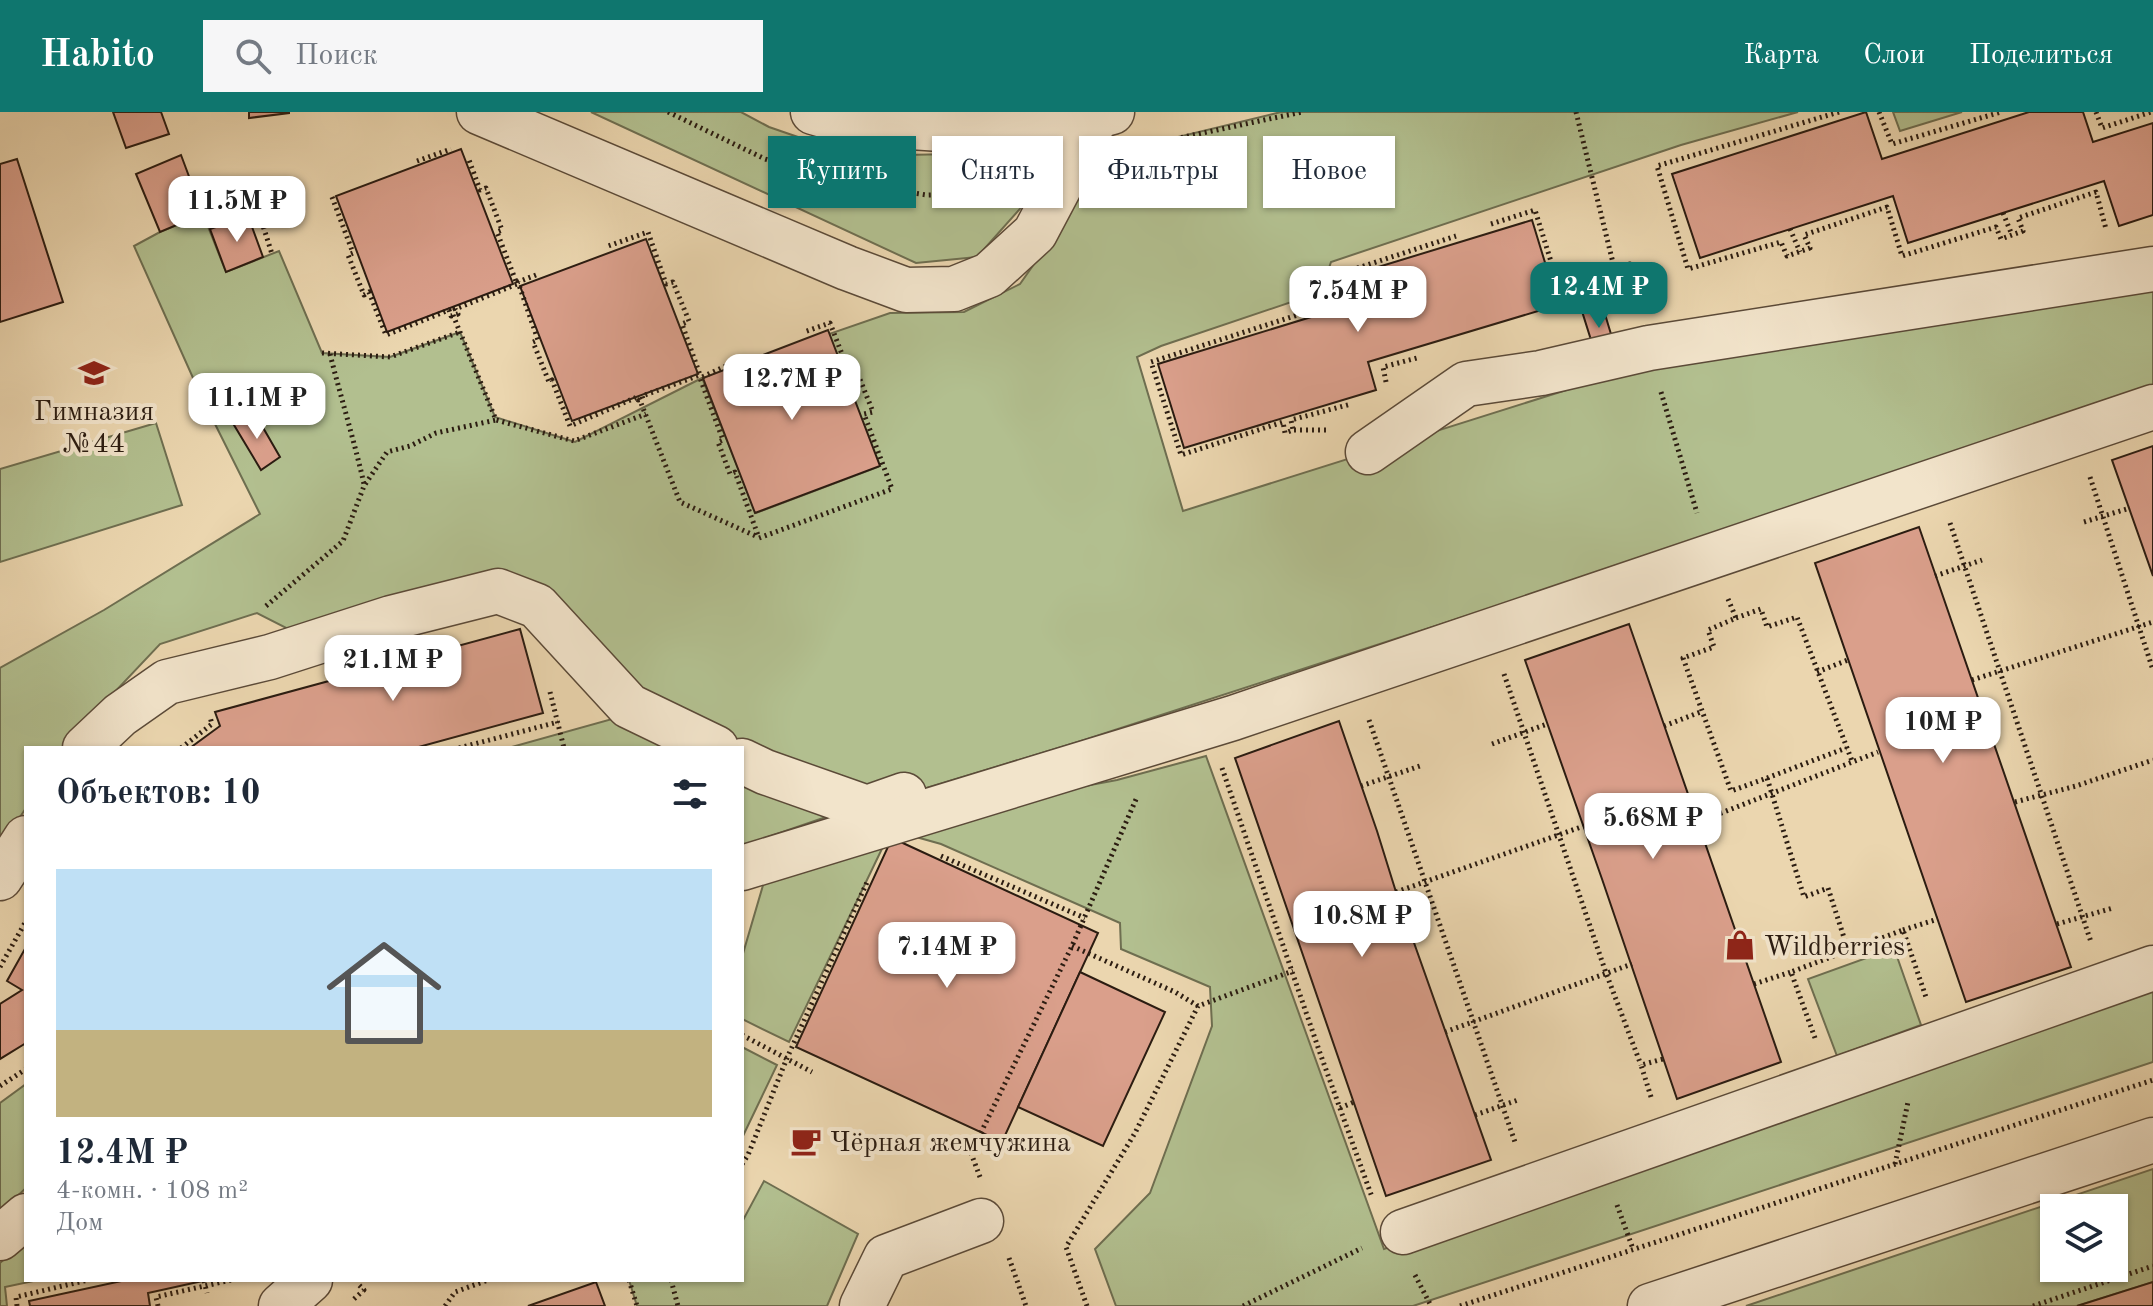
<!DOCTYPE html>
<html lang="ru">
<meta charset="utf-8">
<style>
:root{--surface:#fff;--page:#f6f6f7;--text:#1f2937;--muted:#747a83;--line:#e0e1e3;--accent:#0f766e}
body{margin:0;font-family:"Old Standard TT",serif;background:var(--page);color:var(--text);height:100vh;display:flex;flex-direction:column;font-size:30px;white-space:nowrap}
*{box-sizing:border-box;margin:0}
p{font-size:26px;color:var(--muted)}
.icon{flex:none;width:44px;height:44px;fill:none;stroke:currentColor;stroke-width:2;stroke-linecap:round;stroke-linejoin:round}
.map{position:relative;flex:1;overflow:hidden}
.sheet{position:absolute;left:24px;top:634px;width:720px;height:536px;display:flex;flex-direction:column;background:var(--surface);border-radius:0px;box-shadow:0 2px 6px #0004}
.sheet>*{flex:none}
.top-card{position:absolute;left:768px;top:24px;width:760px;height:72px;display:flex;gap:16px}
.tools{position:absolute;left:2040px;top:1082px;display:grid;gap:16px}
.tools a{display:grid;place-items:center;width:88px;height:88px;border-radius:0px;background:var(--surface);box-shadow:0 2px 6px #0004;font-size:40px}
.price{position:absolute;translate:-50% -68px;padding:0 18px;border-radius:16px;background:#fff;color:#222;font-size:26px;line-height:52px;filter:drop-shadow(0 2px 4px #0008)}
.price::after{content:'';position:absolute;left:50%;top:48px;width:24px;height:18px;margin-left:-12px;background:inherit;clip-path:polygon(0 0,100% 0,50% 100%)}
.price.on{background:var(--accent);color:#fff}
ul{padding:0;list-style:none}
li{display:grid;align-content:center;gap:16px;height:424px;padding:0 32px}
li+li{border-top:2px solid var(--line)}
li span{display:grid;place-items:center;height:248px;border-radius:0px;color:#555}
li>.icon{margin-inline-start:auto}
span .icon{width:144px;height:144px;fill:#fffc;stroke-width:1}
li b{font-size:34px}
h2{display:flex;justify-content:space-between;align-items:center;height:96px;padding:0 32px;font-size:34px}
.tag{padding:0 28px;border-radius:0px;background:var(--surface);box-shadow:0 2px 6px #0004;font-size:28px;line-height:72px}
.tag.on{background:var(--accent);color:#fff}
header{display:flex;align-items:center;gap:48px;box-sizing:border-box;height:112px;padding:0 40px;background:var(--accent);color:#fff}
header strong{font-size:38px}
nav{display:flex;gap:44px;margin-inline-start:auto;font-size:28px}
.search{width:560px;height:72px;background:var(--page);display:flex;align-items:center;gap:20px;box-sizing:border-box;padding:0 28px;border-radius:0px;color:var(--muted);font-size:30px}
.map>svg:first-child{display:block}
</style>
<header>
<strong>Habito</strong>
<div class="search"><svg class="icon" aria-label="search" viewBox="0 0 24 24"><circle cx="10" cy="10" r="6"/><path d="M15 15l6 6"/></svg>Поиск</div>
<nav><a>Карта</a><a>Слои</a><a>Поделиться</a></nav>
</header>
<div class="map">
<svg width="2153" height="1194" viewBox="0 0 2153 1194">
<rect width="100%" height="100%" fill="#ebd6af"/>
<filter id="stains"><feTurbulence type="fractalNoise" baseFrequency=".0025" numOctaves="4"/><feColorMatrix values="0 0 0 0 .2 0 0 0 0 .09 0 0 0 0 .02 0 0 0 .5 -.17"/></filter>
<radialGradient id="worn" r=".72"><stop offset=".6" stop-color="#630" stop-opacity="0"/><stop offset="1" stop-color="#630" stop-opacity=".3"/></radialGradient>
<g fill="#b2bf8f" stroke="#6e6e50" stroke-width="2" fill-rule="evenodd">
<path d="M591,0H741L769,15L853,44L954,42L1052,36L1034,81L977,145L916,151Z"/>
<path d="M1281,0H1798L1681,33L1331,150L1321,180L1161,234L1137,245L1183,399L1652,251L2153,175V281L1084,628L900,684L769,643L639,577L549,478L296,521L257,501L160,532L73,624L66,636H26V696L0,735V556L104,498L260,402L202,286L134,134L160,120L203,102L226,160L279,139L322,241L390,245L460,220L495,305L575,330L702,266L756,401L878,355L829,222L890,201L964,200L1020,172L1053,125L1099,44Z"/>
<path d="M1893,0H1962L1900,19Z"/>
<path d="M156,311L182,393L0,450V357Z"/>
<path d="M612,607L672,636H508Z"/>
<path d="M1206,644L1384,1137L1704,1031L2153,871V950L1413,1194H1116L1095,1137L1150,1081L1212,914L1210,875L1121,837L1120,811L941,732L891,718L789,930L742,907V845L766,763L885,716L941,701L1117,668Z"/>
<path d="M742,669L829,704L742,734Z"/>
<path d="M1894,836L1921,913L1837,944L1808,867Z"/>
<path d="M742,935L777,953L742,1026Z"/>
<path d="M26,972V1076L0,1100V991Z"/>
<path d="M2153,1057V1170L2077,1194H1746ZM2054,1096H2114V1156H2054Z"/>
<path d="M764,1069L858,1122L827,1194H637L629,1168H742V1110Z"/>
<path d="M26,1127V1168H38L5,1175L7,1194H0V1151Z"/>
</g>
<g fill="#da9f8b" stroke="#2b1c11" stroke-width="2">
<path d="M113,0H161L169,22L126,36Z"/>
<path d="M249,0H289V1L249,6Z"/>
<path d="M1866,0L1882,47L2029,0H2083L2093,30L2153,11V103L2119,114L2104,69L1908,131L1893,84L1700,146L1672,62Z"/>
<path d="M461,37L513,172L387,220L336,84Z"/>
<path d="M181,43L203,102L160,120L136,62Z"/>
<path d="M17,47L63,190L0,210V52Z"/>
<path d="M248,104L263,145L226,160L210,117Z"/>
<path d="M1532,108L1558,193L1368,250L1376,278L1184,336L1158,252L1347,194L1339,167Z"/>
<path d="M646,127L698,262L572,309L520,174Z"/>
<path d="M1601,189L1617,242L1597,247L1581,196Z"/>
<path d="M828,218L880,354L755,401L703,266Z"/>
<path d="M254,300L280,345L261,358L234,313Z"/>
<path d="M2153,334V464L2112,348Z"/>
<path d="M1919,415L2071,855L1966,890L1815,451Z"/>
<path d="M1629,512L1781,950L1677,987L1602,767L1525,548Z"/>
<path d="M520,517L543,601L415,636H190L220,614L215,600Z"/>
<path d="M1339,609L1377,719L1396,780L1491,1048L1386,1084L1235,646Z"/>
<path d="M892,726L1098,821L1002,1030L796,935Z"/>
<path d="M26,835V931L0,947V892L22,878L7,869Z"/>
<path d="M1080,860L1165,900L1103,1034L1018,995Z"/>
<path d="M126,1168H207L148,1181L150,1194H30L29,1189Z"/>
<path d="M596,1170L605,1194H528Z"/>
<path d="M2153,1170V1194H2077Z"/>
</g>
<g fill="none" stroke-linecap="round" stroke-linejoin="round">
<g stroke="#5b4a38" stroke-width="47">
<g id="minor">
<path d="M479,0L847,156L906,178L954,177L989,163L1035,121L1097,4"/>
<path d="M813,0L851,11L941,17L1097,4L1112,0"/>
<path d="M1368,340L1466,272L1541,261L1649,236L2153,157"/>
<path d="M85,636L120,603L167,570L270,545L391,506L498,479L537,494L629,594L716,636"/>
<path d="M742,649L765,660L867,696L904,683"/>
<path d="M742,756L1233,606L2153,295"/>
<path d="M0,766L26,726"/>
<path d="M1403,1120L2153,856"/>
<path d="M0,1126L26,1104"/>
<path d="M281,1194L310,1168"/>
<path d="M862,1194L886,1145L981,1109"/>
<path d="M1650,1194L2153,1028"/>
</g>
</g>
<g stroke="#2b1c11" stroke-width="5" stroke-dasharray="2 4" stroke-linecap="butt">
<path d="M668,0L765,47L843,71L927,83L1005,81"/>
<path d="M1576,0L1614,155L1630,152L1641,193"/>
<path d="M1839,0L1657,54L1688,157L1781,130L1787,144L1810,136L1804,123L1887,95L1902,144L1996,115L2001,127L2023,119L2018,106L2096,80L2106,117"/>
<path d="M1879,0L1892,32L2001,0"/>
<path d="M2096,0L2102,16L2151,0"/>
<path d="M1146,33L1302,0"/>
<path d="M417,49L451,37"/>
<path d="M332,85L353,141L348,143L364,183L369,180L386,223L449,198L451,204L458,202L455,197L517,172L497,120L502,118L486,76L480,78L469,48"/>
<path d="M258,98L272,142"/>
<path d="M2003,101L2012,123"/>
<path d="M1491,112L1535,98L1566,198"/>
<path d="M1790,117L1800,140"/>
<path d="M536,163L518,170L538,228L533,230L549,270L552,268L570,314L637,285L638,288L643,287L642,284L700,263L682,212L689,209L673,170L666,172L648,120L608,134"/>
<path d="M1333,191L1341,189L1333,164L1456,124"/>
<path d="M1313,198L1151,250L1181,343L1283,310L1285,321L1293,318L1291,308L1351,292"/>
<path d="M453,203L496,308L574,329L646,302"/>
<path d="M322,241L390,245L460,220"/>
<path d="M330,242C341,286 354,328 364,372"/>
<path d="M726,254L700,266L723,328L718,330L730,362L735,360L759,426L892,377L864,302L873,300L859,265L852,268L830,211L804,220"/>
<path d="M1386,270L1383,255L1417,246"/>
<path d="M1661,280L1697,401"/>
<path d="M639,286L680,390L758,425"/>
<path d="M1294,318H1327"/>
<path d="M2090,365L2153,558"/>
<path d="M2084,410L2130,396"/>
<path d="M1950,411L2091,830"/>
<path d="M1935,464L1982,448"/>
<path d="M1728,487L1736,506L1708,518L1714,535L1683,546L1731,679L1767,666L1804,785L1828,776L1848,838"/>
<path d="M266,494L343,429L364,374L387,340L410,334L436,321L496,308"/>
<path d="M1736,506L1761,497L1767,515L1797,505L1852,649"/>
<path d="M1817,560L1848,548"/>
<path d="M1504,562L1606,861L1641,953"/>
<path d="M1972,568L2153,510"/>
<path d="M550,580L564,636"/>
<path d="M1369,608L1516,1033"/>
<path d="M1664,614L1703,599"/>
<path d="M1492,632L1547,612"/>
<path d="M181,636L212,612L210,605"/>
<path d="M459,636L558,610"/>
<path d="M1222,656L1320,941L1372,1085"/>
<path d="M1767,666L1846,636"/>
<path d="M1361,674L1420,654"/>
<path d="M2015,690L2076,674L2153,648"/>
<path d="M1698,710L1878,640"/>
<path d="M941,744L1085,806"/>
<path d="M1396,780L1584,714"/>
<path d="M2057,812L2113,796"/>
<path d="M1903,818L1938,807"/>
<path d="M1072,834L1175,880L1198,894"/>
<path d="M0,855L26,809"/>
<path d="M1754,872L1791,860"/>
<path d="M1445,920L1632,852"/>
<path d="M742,923L812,960"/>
<path d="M1815,926L1791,860L1903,818L1927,888"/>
<path d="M0,974L26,957"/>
<path d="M1651,985L1641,953L1663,947"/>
<path d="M1340,996L1354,990"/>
<path d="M1475,1003L1518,988"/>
<path d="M742,1052L748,1043L787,946L868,768"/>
<path d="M1895,1052L1908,990"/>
<path d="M980,1065L971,1041L1072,834L1137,685"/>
<path d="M1617,1093L1633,1137"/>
<path d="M1009,1146L1026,1194"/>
<path d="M1415,1163L1431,1194"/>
<path d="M629,1168L637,1194"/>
<path d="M671,1168L678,1194"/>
<path d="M204,1169L207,1181"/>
<path d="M354,1187L364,1178L358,1172"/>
<path d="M17,1194L16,1185L88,1168"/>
<path d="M158,1194L156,1185L231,1168"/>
<path d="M445,1194L455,1180L488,1168"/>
<path d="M1087,1194L1066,1135L1135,1021L1198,894L1293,859"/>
<path d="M1243,1194L1362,1136"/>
<path d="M1460,1194L2153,968"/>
<path d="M2033,1194L2153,1154"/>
</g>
<use href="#minor" stroke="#f2e4cb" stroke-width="44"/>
</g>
<defs>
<g id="school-bare" transform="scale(2.4)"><path d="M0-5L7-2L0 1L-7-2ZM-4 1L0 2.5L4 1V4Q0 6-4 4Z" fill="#8f2418" stroke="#f2e4cb" stroke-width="2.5" paint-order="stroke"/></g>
<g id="shop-bare" transform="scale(2.4)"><path d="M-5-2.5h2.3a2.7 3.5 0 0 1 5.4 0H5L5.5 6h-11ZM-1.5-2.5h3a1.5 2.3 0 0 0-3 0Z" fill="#8f2418" stroke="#f2e4cb" stroke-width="2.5" paint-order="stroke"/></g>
<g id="cafe-bare" transform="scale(2.4)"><path d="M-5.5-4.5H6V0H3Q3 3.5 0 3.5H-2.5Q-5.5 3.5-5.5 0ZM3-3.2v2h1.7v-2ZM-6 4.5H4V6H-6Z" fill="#8f2418" stroke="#f2e4cb" stroke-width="2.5" paint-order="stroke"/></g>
</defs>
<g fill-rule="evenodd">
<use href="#school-bare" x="94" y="261"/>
<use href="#shop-bare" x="1740" y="833"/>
<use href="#cafe-bare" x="806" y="1029"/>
</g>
<g text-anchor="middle" stroke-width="8" stroke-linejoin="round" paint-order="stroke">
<g font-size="28" fill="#2b1c11" stroke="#f2e4cb" text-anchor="start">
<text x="94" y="308" text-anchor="middle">Гимназия<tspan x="94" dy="32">№44</tspan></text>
<text x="1764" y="843">Wildberries</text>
<text x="830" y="1039">Чёрная жемчужина</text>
</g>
</g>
<rect width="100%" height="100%" filter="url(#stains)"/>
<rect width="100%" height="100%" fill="url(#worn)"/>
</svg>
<div class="tools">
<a><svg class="icon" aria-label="layers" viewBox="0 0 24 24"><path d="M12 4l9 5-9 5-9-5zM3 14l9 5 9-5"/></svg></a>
</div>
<b class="price" style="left:237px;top:132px">11.5M ₽</b>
<b class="price on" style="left:1599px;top:218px">12.4M ₽</b>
<b class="price" style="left:1358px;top:222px">7.54M ₽</b>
<b class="price" style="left:792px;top:310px">12.7M ₽</b>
<b class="price" style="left:257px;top:329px">11.1M ₽</b>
<b class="price" style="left:393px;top:591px">21.1M ₽</b>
<b class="price" style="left:1943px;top:653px">10M ₽</b>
<b class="price" style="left:1653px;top:749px">5.68M ₽</b>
<b class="price" style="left:1362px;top:847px">10.8M ₽</b>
<b class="price" style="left:947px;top:878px">7.14M ₽</b>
<div class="top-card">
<a class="tag on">Купить</a>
<a class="tag">Снять</a>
<a class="tag">Фильтры</a>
<a class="tag">Новое</a>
</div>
<section class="sheet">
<h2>Объектов: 10<svg class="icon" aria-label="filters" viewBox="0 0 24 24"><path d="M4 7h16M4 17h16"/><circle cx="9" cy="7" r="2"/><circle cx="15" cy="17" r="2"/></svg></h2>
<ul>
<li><span style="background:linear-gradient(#bfe0f5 65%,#c2b280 0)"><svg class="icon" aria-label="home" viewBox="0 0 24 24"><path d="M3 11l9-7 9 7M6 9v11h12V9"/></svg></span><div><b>12.4M ₽</b><p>4-комн. · 108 m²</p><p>Дом</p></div></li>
</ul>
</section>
</div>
